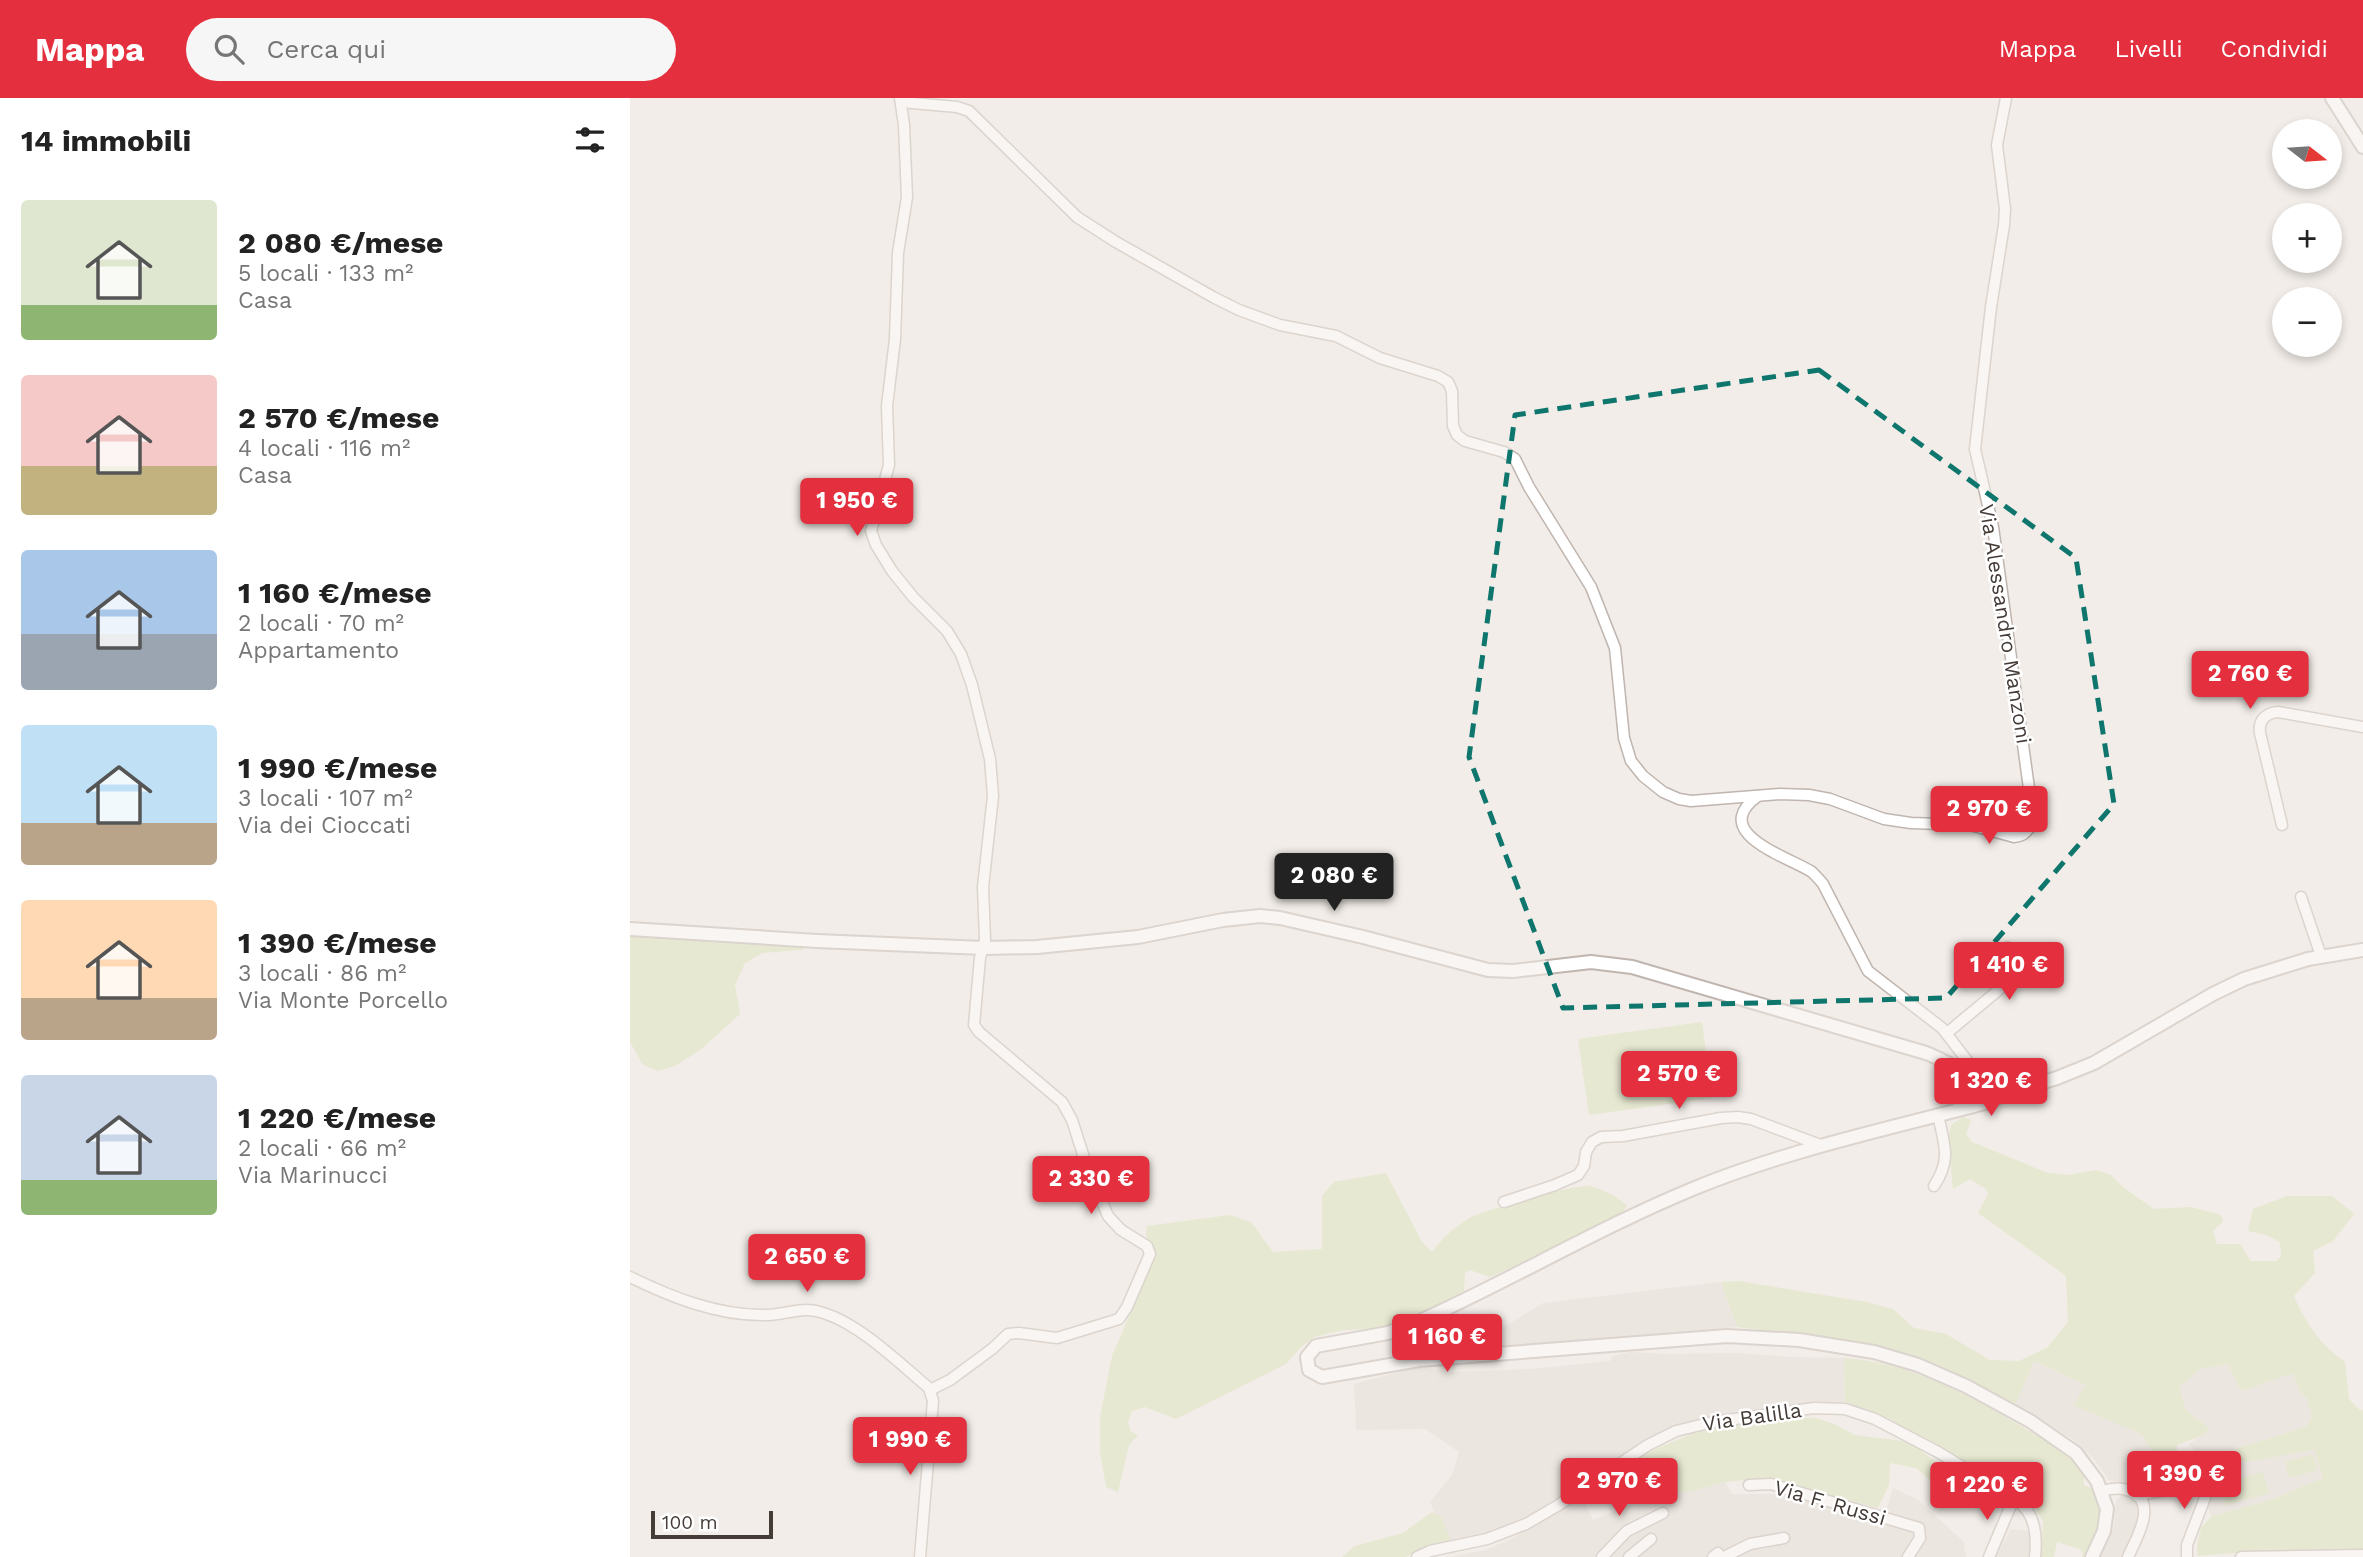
<!DOCTYPE html>
<html lang="it">
<meta charset="utf-8">
<style>
:root{--surface:#fff;--page:#f6f6f6;--text:#222;--muted:#767676;--accent:#e32f3e}
body{margin:0;font-family:"Work Sans",sans-serif;background:var(--page);color:var(--text);height:100vh;display:flex;flex-direction:column;font-size:26px;white-space:nowrap}
*{box-sizing:border-box;margin:0}
p{font-size:23px;color:var(--muted)}
.icon{flex:none;width:38px;height:38px;fill:none;stroke:currentColor;stroke-width:2;stroke-linecap:round;stroke-linejoin:round}
.map{position:relative;flex:1;overflow:hidden}
.details{display:flex;flex-direction:column;background:var(--surface);width:630px}
.details>*{flex:none}
.needle{width:46px;rotate:107deg}
.fabs{position:absolute;left:1642px;top:21px;display:grid;gap:14px}
.fabs a{display:grid;place-items:center;width:70px;height:70px;border-radius:50%;background:var(--surface);box-shadow:0 4px 10px #0003;font-size:35px}
.scale{position:absolute;left:21px;bottom:18px;width:122px;box-sizing:border-box;padding-left:7px;border:4px solid #453c38;border-top:0;font-size:19px;line-height:24px;white-space:nowrap;color:#453c38;-webkit-text-stroke:5px #fff;paint-order:stroke}
.price{position:absolute;translate:-50% -60px;padding:0 16px;border-radius:7px;background:var(--accent);color:#fff;font-size:23px;line-height:46px;filter:drop-shadow(0 2px 4px #0008)}
.price::after{content:'';position:absolute;left:50%;top:42px;width:21px;height:16px;margin-left:-10px;background:inherit;clip-path:polygon(0 0,100% 0,50% 100%)}
.price.on{background:#222;color:#fff}
ul{padding:0;list-style:none}
li{display:flex;align-items:center;gap:21px;height:175px;padding:0 21px}
li span{display:grid;place-items:center;flex:none;width:196px;height:140px;border-radius:7px;color:#555}
li>.icon{margin-inline-start:auto}
span .icon{width:84px;height:84px;fill:#fffc;stroke-width:1}
li b{font-size:30px}
h2{display:flex;justify-content:space-between;align-items:center;height:84px;padding:0 21px;font-size:30px}
header{display:flex;align-items:center;gap:42px;box-sizing:border-box;height:98px;padding:0 35px;background:var(--accent);color:#fff}
header strong{font-size:33px}
nav{display:flex;gap:38px;margin-inline-start:auto;font-size:24px}
.search{width:490px;height:63px;background:var(--page);display:flex;align-items:center;gap:18px;box-sizing:border-box;padding:0 24px;border-radius:38px;color:var(--muted);font-size:26px}
main{display:flex;flex:1;min-height:0}
.map>svg:first-child{display:block}
</style>
<header>
<strong>Mappa</strong>
<div class="search"><svg class="icon" aria-label="search" viewBox="0 0 24 24"><circle cx="10" cy="10" r="6"/><path d="M15 15l6 6"/></svg>Cerca qui</div>
<nav><a>Mappa</a><a>Livelli</a><a>Condividi</a></nav>
</header>
<main>
<section class="details">
<h2>14 immobili<svg class="icon" aria-label="filters" viewBox="0 0 24 24"><path d="M4 7h16M4 17h16"/><circle cx="9" cy="7" r="2"/><circle cx="15" cy="17" r="2"/></svg></h2>
<ul>
<li><span style="background:linear-gradient(#dfe7d0 75%,#8fb573 0)"><svg class="icon" aria-label="home" viewBox="0 0 24 24"><path d="M3 11l9-7 9 7M6 9v11h12V9"/></svg></span><div><b>2 080 €/mese</b><p>5 locali · 133 m²</p><p>Casa</p></div></li>
<li><span style="background:linear-gradient(#f6c9c9 65%,#c2b280 0)"><svg class="icon" aria-label="home" viewBox="0 0 24 24"><path d="M3 11l9-7 9 7M6 9v11h12V9"/></svg></span><div><b>2 570 €/mese</b><p>4 locali · 116 m²</p><p>Casa</p></div></li>
<li><span style="background:linear-gradient(#a9c7e8 60%,#9aa5b1 0)"><svg class="icon" aria-label="home" viewBox="0 0 24 24"><path d="M3 11l9-7 9 7M6 9v11h12V9"/></svg></span><div><b>1 160 €/mese</b><p>2 locali · 70 m²</p><p>Appartamento</p></div></li>
<li><span style="background:linear-gradient(#bfe0f5 70%,#b9a48a 0)"><svg class="icon" aria-label="home" viewBox="0 0 24 24"><path d="M3 11l9-7 9 7M6 9v11h12V9"/></svg></span><div><b>1 990 €/mese</b><p>3 locali · 107 m²</p><p>Via dei Cioccati</p></div></li>
<li><span style="background:linear-gradient(#ffd9b3 70%,#b9a48a 0)"><svg class="icon" aria-label="home" viewBox="0 0 24 24"><path d="M3 11l9-7 9 7M6 9v11h12V9"/></svg></span><div><b>1 390 €/mese</b><p>3 locali · 86 m²</p><p>Via Monte Porcello</p></div></li>
<li><span style="background:linear-gradient(#c9d6e8 75%,#8fb573 0)"><svg class="icon" aria-label="home" viewBox="0 0 24 24"><path d="M3 11l9-7 9 7M6 9v11h12V9"/></svg></span><div><b>1 220 €/mese</b><p>2 locali · 66 m²</p><p>Via Marinucci</p></div></li>
</ul>
</section>
<div class="map">
<svg width="1733" height="1459" viewBox="0 0 1733 1459">
<rect width="100%" height="100%" fill="#f2ede8"/>
<g fill="#e5ddd7">
<path d="M1091,1184L1107,1229L840,1252V1242H852L913,1205Z"/>
<path d="M999,1254L1036,1256L1108,1255L1160,1259L1214,1260L1215,1304L1175,1305L1072,1320L1037,1330L898,1419L870,1433L821,1446L814,1436L800,1404L822,1377L829,1354L795,1331L726,1332L724,1286L788,1269L819,1274L902,1271L980,1263L982,1258Z"/>
<path d="M1403,1263L1456,1287L1444,1307L1511,1336L1530,1366L1539,1387L1507,1391L1479,1382L1463,1360L1441,1340L1385,1307Z"/>
<path d="M1598,1266L1611,1293L1663,1274L1670,1293L1677,1300L1682,1319L1676,1329L1607,1350L1615,1364L1685,1351L1693,1380L1643,1401L1582,1418L1578,1411L1581,1401L1579,1382L1574,1376L1567,1357L1559,1346L1580,1331L1556,1312L1549,1289L1570,1271Z"/>
<path d="M1095,1384L1102,1396H1153L1195,1405L1253,1424L1263,1390L1288,1402L1334,1444L1336,1459H819L855,1452L881,1441L952,1399L963,1422L1036,1392L1058,1394Z"/>
<path d="M1492,1397L1505,1400L1512,1410L1507,1429L1494,1459H1470L1484,1428L1486,1403Z"/>
<path d="M1381,1431L1400,1433L1399,1459H1365Z"/>
</g>
<g fill="#d8e2b5">
<path d="M0,835L178,848L171,852L132,855L115,865L105,887L110,916L69,953L45,968L28,973L13,967L0,944Z"/>
<path d="M1072,924L1082,1000L959,1017L948,941Z"/>
<path d="M1333,1019L1341,1022L1336,1036L1342,1044L1418,1075L1438,1077L1466,1072L1481,1077L1493,1089L1524,1111L1561,1109L1591,1117L1593,1124L1583,1133L1587,1146H1610L1621,1163H1646L1651,1158L1650,1144L1636,1137L1618,1133L1623,1111L1657,1098H1702L1724,1116L1703,1143L1683,1153L1685,1175L1664,1198C1675,1225 1691,1247 1715,1264L1719,1301L1731,1313L1733,1312V1453H1632L1567,1458V1448L1571,1430L1582,1418L1643,1401L1693,1380L1684,1352L1615,1364L1609,1362L1606,1356L1607,1350L1676,1329L1682,1319L1677,1300L1670,1293L1663,1275L1611,1293L1598,1266L1570,1271L1549,1289L1556,1312L1580,1331L1571,1338L1547,1347V1361L1530,1366L1511,1336L1443,1307L1456,1287L1404,1263L1385,1307L1271,1256L1212,1243L1107,1229L1091,1184L1109,1183L1236,1204L1263,1211L1284,1230L1316,1236L1360,1262L1389,1263L1418,1249L1438,1224L1436,1178L1348,1115L1358,1096L1356,1091L1340,1081L1323,1091L1318,1043L1321,1027Z"/>
<path d="M756,1075L792,1144L802,1154C811,1141 824,1130 838,1121C850,1113 945,1086 958,1088C974,1091 985,1098 997,1107L990,1119L860,1179L840,1172L835,1175L834,1193L766,1229L714,1232L684,1239L671,1249L656,1266L546,1321L515,1309L502,1313L498,1324L501,1334L508,1337L499,1347L488,1394L476,1389L470,1354V1319L482,1258L523,1162L516,1136L517,1128L600,1117L621,1124L643,1154L692,1151V1098L704,1084Z"/>
<path d="M1214,1260C1278,1264 1335,1295 1389,1327C1412,1341 1436,1353 1454,1375V1387L1468,1393L1474,1423L1460,1459H1452L1453,1456L1450,1451L1427,1444L1424,1459H1411L1413,1423L1404,1409L1262,1322L1215,1304Z"/>
<path d="M1153,1319L1186,1320L1204,1326L1225,1337L1280,1344L1321,1376L1319,1387L1307,1388L1286,1370L1260,1365L1259,1387L1248,1410L1168,1389L1142,1384L1114,1382L1095,1384L1058,1394L986,1391L962,1400L957,1398L967,1385L1023,1352L1064,1335Z"/>
<path d="M1683,1356L1687,1372L1659,1380L1655,1364Z"/>
<path d="M1633,1374L1639,1395L1596,1407L1590,1386Z"/>
<path d="M802,1414L811,1419L820,1440L816,1446L798,1447L776,1459H712L725,1448L773,1435Z"/>
</g>
<g fill="none" stroke-linecap="round" stroke-linejoin="round">
<g stroke="#c0b5af" stroke-width="13">
<g id="minor">
<path d="M270,0L274,27L277,99L268,155L265,241L257,308L259,367L241,433L246,447L262,473L283,499L317,533L331,556L342,587L360,661L363,698L353,789L355,842L350,860L344,927L349,934L432,1004L442,1022L457,1069L478,1118L491,1132L517,1148L520,1156L497,1209L489,1221L427,1240L389,1235L378,1236L362,1251L320,1282L300,1292"/>
<path d="M271,4L327,9L339,13L447,119L486,144L583,199L609,212L650,227L706,238L750,260L808,278L818,284L822,293L823,328L827,337L835,343L874,354L885,361L899,389L961,489L985,550L994,640L1001,663L1013,678L1033,694L1049,701L1061,703L1150,696L1179,697L1200,701L1254,721L1281,725L1340,727L1384,739C1399,738 1403,725 1402,712L1363,429L1345,351L1361,209L1374,127L1375,111L1367,47L1376,0"/>
<path d="M1128,698C1077,735 1159,759 1182,774C1186,778 1190,782 1193,786L1238,873L1312,930L1342,969L1349,981"/>
<path d="M1652,727L1630,635C1628,622 1636,615 1648,614L1733,629"/>
<path d="M1671,799L1691,858"/>
<path d="M1317,935L1377,885L1381,869L1377,849"/>
<path d="M1304,1088C1322,1061 1314,1046 1308,1017"/>
<path d="M874,1104L925,1087L948,1077L954,1068L956,1054L962,1044L971,1039L993,1038L1091,1020L1108,1019L1121,1021L1193,1048"/>
<path d="M0,1179C41,1199 86,1217 132,1217C152,1218 170,1208 190,1214C228,1224 269,1265 299,1290L303,1303L290,1459"/>
<path d="M1119,1387L1141,1386L1289,1430L1290,1440L1278,1459"/>
<path d="M1472,1393C1482,1390 1491,1389 1500,1393C1529,1404 1506,1441 1498,1459"/>
<path d="M1508,1397L1565,1387L1575,1389L1576,1397L1557,1447V1459"/>
<path d="M787,1459L800,1453L857,1441L896,1426L927,1408L1018,1347L1046,1333L1083,1324L1184,1310L1215,1311L1245,1321L1308,1354L1388,1403C1406,1417 1407,1438 1405,1459"/>
<path d="M972,1459L997,1433L1033,1415"/>
<path d="M999,1459L1021,1441"/>
<path d="M1083,1459L1088,1455L1090,1459"/>
<path d="M1094,1459L1120,1446L1154,1440"/>
<path d="M1359,1459L1384,1400"/>
<path d="M1611,1459L1733,1457"/>
</g>
</g>
<g stroke="#c0b5af" stroke-width="16">
<g id="tertiary">
<path d="M1702,0L1733,49"/>
<path d="M0,831L187,843L353,850L407,849L508,839L593,822L630,818L650,820L733,839L858,872L883,873L961,864L1002,869L1296,955C1325,966 1350,987 1380,994"/>
<path d="M1328,1011L1338,994L1336,973"/>
<path d="M1462,1459L1474,1433L1477,1411L1467,1383L1446,1355L1400,1323L1336,1288L1288,1267L1244,1254L1169,1242L1097,1238L789,1262L692,1279L679,1272L677,1259L686,1248L758,1235L788,1224C881,1182 970,1129 1065,1090C1158,1052 1258,1031 1355,1005L1380,994L1427,980L1464,965L1583,896L1614,881L1678,861L1733,852"/>
</g>
</g>
<use href="#minor" stroke="#fff" stroke-width="10"/>
<use href="#tertiary" stroke="#fff" stroke-width="12"/>
</g>
<path d="M0 0H1733V1459H0ZM1189,272L1446,460L1484,706L1316,900L933,910L839,659L885,317Z" fill="#f2ede8" fill-opacity=".55" fill-rule="evenodd"/>
<path fill="none" stroke="#0f766e" stroke-width="5" stroke-dasharray="14 9" stroke-linejoin="round" d="M1189,272L1446,460L1484,706L1316,900L933,910L839,659L885,317Z"/>
<g text-anchor="middle" stroke-width="5" stroke-linejoin="round" paint-order="stroke">
<g font-size="21" fill="#453c38" stroke="#fff">
<text transform="translate(1375 526) rotate(81)" y="7">Via Alessandro Manzoni</text>
<text transform="translate(1122 1319) rotate(-8)" y="7">Via Balilla</text>
<text transform="translate(1200 1405) rotate(16)" y="7">Via F. Russi</text>
</g>
</g>
</svg>
<div class="fabs">
<a><svg class="needle" viewBox="-14 -14 28 28"><path d="M0-13l5 13h-10z" fill="#e53935"/><path d="M0 13l5-13h-10z" fill="#767676"/></svg></a>
<a>+</a>
<a>−</a>
</div>
<div class="scale">100 m</div>
<b class="price" style="left:227px;top:440px">1 950 €</b>
<b class="price" style="left:1620px;top:613px">2 760 €</b>
<b class="price" style="left:1359px;top:748px">2 970 €</b>
<b class="price on" style="left:704px;top:815px">2 080 €</b>
<b class="price" style="left:1379px;top:904px">1 410 €</b>
<b class="price" style="left:1049px;top:1013px">2 570 €</b>
<b class="price" style="left:1361px;top:1020px">1 320 €</b>
<b class="price" style="left:461px;top:1118px">2 330 €</b>
<b class="price" style="left:177px;top:1196px">2 650 €</b>
<b class="price" style="left:817px;top:1276px">1 160 €</b>
<b class="price" style="left:280px;top:1379px">1 990 €</b>
<b class="price" style="left:1554px;top:1413px">1 390 €</b>
<b class="price" style="left:989px;top:1420px">2 970 €</b>
<b class="price" style="left:1357px;top:1424px">1 220 €</b>
</div>
</main>
